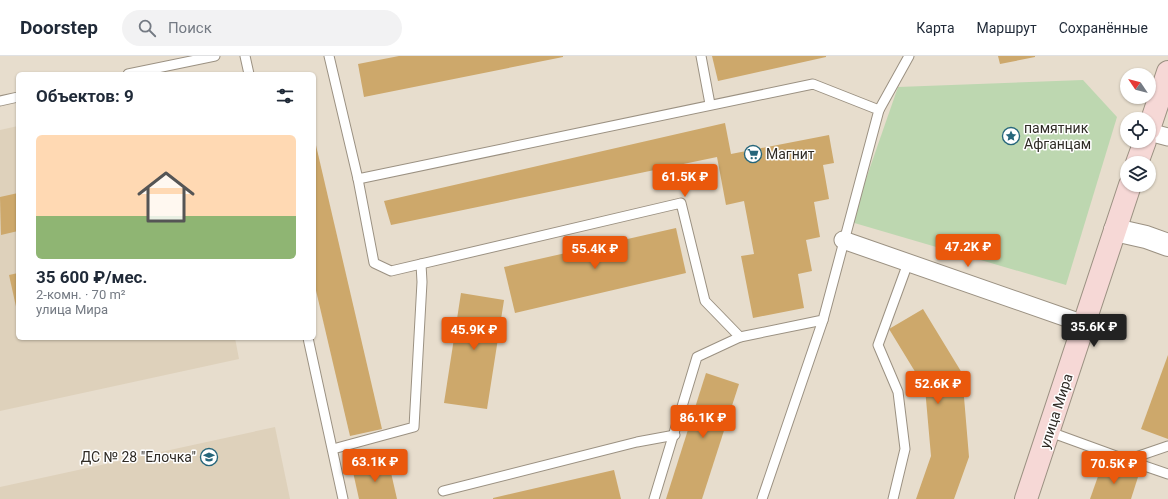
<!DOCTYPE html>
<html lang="ru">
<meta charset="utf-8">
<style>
:root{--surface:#fff;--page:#f2f2f3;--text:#1f2937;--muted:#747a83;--line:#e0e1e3;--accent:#ea580c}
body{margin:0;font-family:Roboto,sans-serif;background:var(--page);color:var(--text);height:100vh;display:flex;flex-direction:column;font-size:15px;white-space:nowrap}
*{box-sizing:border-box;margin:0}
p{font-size:13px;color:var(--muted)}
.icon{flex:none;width:22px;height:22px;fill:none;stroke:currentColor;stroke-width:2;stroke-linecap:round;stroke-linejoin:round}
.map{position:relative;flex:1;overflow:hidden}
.side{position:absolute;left:16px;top:16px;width:300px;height:268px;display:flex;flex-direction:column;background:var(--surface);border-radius:6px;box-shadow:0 1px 3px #0004}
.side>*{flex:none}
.needle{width:26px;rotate:305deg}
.fabs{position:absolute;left:1120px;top:12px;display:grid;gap:8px}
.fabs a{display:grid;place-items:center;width:36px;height:36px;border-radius:50%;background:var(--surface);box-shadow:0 1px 3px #0004;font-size:20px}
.price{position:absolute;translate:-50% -34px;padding:0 9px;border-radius:4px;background:var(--accent);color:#fff;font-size:13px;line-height:26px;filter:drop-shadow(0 1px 2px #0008)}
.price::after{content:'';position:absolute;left:50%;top:24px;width:12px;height:9px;margin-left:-6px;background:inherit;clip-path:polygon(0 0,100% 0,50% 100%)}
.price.on{background:#222;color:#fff}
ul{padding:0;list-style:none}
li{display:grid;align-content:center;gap:8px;height:212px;padding:0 20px}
li span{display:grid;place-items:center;height:124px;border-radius:6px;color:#555}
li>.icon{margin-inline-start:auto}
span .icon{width:72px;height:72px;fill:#fffc;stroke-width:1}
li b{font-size:17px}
h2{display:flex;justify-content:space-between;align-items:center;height:48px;padding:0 20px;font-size:17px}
header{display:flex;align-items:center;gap:24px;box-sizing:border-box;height:56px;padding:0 20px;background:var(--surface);border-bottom:1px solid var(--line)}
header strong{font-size:19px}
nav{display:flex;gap:22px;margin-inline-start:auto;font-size:14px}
.search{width:280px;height:36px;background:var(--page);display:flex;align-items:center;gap:10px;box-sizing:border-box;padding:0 14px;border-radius:22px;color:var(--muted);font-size:15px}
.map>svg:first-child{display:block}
</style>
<header>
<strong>Doorstep</strong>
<div class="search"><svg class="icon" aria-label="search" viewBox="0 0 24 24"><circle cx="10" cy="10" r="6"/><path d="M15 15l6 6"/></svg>Поиск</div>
<nav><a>Карта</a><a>Маршрут</a><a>Сохранённые</a></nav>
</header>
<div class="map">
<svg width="1168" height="443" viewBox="0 0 1168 443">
<rect width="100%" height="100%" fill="#e7ddcd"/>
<g fill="#ded1bb">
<path d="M18,70V282H235L239,303L0,355V74Z"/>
<path d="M275,371L290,443H0V431Z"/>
</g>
<path fill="#bdd7b0" d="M1083,24L1117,61L1066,229L851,166L898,31Z"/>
<g fill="#cda86b">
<path d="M399,0H563V1L364,41L358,8Z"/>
<path d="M712,0H826V1L718,25Z"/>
<path d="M998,0H1035V1L1000,8Z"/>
<path d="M725,67L731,98L829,79L834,107L823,109L829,143L814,146L820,181L806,184L812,215L798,218L804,252L753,262L741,200L754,198L744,145L726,149L717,101L391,169L384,145Z"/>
<path d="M315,85L382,373L350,380L314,226Z"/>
<path d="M18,137V175L1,179L0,141Z"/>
<path d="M676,172L686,217L515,257L504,211Z"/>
<path d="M18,217V255H17L9,219Z"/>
<path d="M461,237L504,244L487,353L444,347Z"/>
<path d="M923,253L962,317L969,401L954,443H916L931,400L925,332L889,273Z"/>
<path d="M1168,299V383L1141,373Z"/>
<path d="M706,317L739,328L702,443H666Z"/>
<path d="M389,408L397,443H359L353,416Z"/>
<path d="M1102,409L1138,421L1131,443H1090Z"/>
<path d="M614,414L621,443H493V442Z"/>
</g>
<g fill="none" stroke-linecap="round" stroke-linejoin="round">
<g stroke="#9b9182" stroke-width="11">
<g id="service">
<path d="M245,0L249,18"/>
<path d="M329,0L358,123L813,28L879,54L823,264L740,281L697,301L654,443"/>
<path d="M701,0L710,48"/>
<path d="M128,18L215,0"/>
<path d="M0,45L18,41"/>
<path d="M879,54L909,0"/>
<path d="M358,123L374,207L391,215L681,147L705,245L740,281"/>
<path d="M308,282L343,443"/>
<path d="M1050,376L1127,404L1168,390"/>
<path d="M333,393L414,371L422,226L421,208"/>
<path d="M1127,404L1168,418"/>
<path d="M443,435L637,386L675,379"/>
<path d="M762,443L823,264"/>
<path d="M893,443L905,393L898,336L878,289L908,207"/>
</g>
</g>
<g stroke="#9b9182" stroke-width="19">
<g id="minor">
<path d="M1149,76L1168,81"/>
<path d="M843,184L1084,268"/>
</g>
</g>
<g stroke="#9b9182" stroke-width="24">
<path id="tertiary" d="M1115,174L1146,181L1168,189"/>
</g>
<g stroke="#9b9182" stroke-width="24">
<g id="secondary">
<path d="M1149,73L1168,16"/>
<path d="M1137,107L1145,85"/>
<path d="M1026,443L1130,129"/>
</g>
</g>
<use href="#service" stroke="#fff" stroke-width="9"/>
<use href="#minor" stroke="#fff" stroke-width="17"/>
<use href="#tertiary" stroke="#fff" stroke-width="22"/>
<use href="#secondary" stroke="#f6d8d6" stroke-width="22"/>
</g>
<defs>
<g id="sight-ring" transform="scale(0.9)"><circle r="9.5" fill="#fff" stroke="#26667b" stroke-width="1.5"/><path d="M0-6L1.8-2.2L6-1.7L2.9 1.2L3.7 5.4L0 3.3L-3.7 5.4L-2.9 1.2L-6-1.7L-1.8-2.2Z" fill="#26667b"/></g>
<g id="supermarket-ring" transform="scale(0.9)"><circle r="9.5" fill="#fff" stroke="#26667b" stroke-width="1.5"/><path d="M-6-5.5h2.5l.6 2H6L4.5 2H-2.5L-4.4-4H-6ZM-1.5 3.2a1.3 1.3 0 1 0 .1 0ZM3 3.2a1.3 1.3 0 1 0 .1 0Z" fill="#26667b"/></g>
<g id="school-ring" transform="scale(0.9)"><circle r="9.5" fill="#fff" stroke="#26667b" stroke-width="1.5"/><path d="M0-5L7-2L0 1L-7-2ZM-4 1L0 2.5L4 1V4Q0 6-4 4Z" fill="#26667b"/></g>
</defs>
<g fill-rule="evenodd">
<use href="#sight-ring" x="1011" y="80"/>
<use href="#supermarket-ring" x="753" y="98"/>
<use href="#school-ring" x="209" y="401"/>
</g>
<g text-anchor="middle" stroke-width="3" stroke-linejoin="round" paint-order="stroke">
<g font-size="14" fill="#2f2b25" stroke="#fff" text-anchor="start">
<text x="1024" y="77">памятник<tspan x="1024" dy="16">Афганцам</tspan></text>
<text x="766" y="103">Магнит</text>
<text x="196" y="406" text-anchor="end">ДС № 28 "Елочка"</text>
</g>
<g font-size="14" fill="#2f2b25" stroke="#fff">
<text transform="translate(1056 355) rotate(-72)" y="5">улица Мира</text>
</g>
</g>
</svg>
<div class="fabs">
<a><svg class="needle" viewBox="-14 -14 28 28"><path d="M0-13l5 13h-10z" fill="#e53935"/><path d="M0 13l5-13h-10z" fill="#747a83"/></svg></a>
<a><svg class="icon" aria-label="locate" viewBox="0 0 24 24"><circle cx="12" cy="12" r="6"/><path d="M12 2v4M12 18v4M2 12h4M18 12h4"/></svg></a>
<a><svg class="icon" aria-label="layers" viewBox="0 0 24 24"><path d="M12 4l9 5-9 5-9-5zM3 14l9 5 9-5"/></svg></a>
</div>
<b class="price" style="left:685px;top:142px">61.5K ₽</b>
<b class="price" style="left:968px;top:212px">47.2K ₽</b>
<b class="price" style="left:595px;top:214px">55.4K ₽</b>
<b class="price on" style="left:1094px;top:292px">35.6K ₽</b>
<b class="price" style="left:474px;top:295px">45.9K ₽</b>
<b class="price" style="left:938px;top:349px">52.6K ₽</b>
<b class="price" style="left:703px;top:383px">86.1K ₽</b>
<b class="price" style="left:375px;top:427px">63.1K ₽</b>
<b class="price" style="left:1114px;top:429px">70.5K ₽</b>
<section class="side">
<h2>Объектов: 9<svg class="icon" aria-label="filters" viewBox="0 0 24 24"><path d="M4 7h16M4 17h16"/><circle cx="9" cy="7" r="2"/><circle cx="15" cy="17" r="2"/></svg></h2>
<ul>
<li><span style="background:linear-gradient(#ffd9b3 65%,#8fb573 0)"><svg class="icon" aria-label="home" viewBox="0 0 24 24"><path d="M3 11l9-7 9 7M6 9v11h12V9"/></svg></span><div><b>35 600 ₽/мес.</b><p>2-комн. · 70 m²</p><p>улица Мира</p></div></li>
</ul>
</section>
</div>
